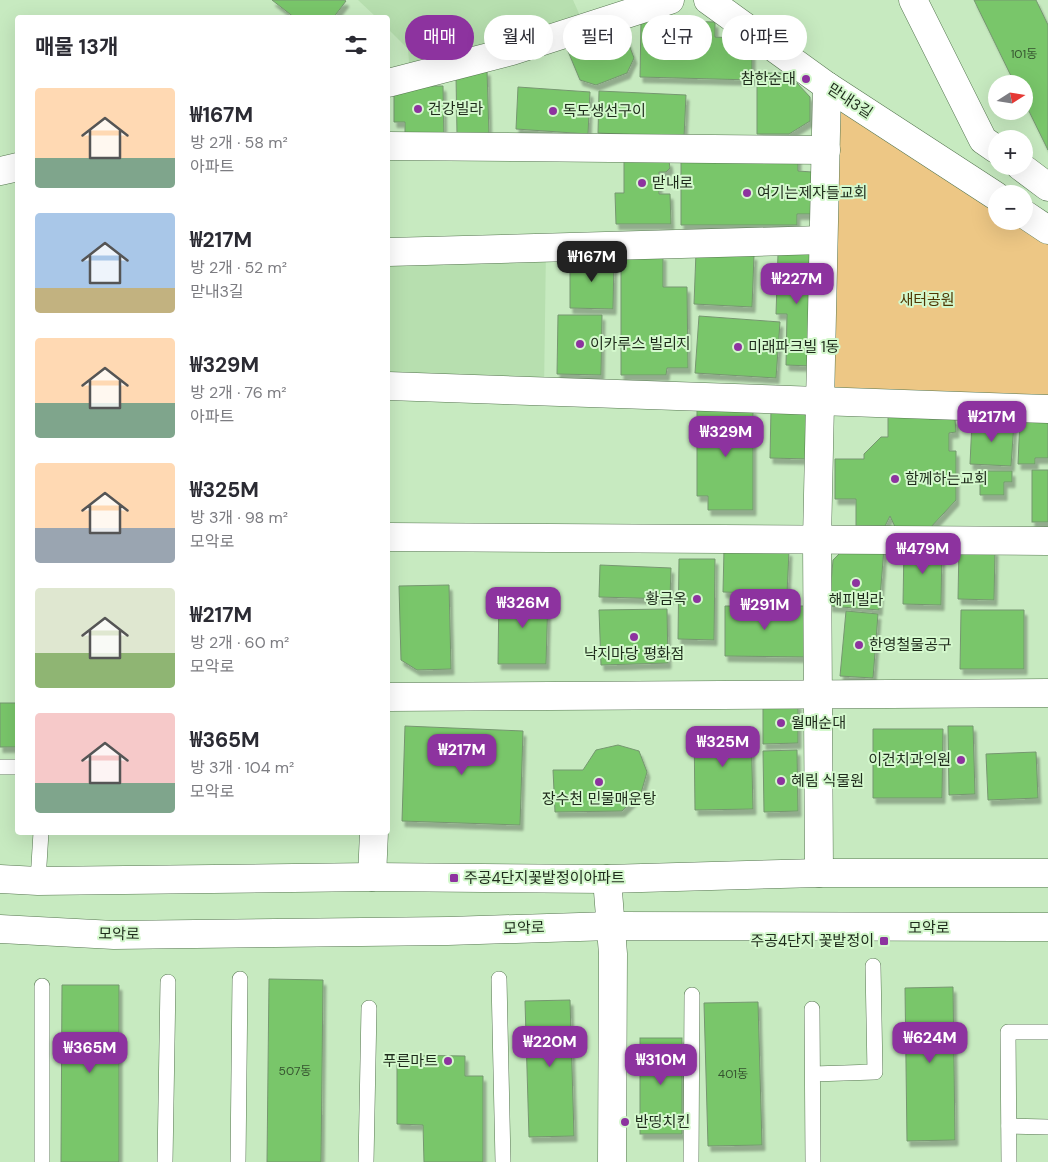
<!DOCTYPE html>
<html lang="ko">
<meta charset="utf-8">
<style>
:root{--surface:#fff;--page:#f2f2f3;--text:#2b2b33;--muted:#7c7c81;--accent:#8d339f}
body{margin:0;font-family:"DM Sans","Noto Sans KR",sans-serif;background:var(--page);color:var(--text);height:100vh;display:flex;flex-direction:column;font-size:19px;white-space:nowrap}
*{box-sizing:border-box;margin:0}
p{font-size:16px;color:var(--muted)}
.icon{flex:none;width:28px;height:28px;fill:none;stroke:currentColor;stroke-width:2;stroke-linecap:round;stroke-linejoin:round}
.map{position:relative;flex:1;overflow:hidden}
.sheet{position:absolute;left:15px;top:15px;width:375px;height:820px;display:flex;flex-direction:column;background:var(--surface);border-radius:5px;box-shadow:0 5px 20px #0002}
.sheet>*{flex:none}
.top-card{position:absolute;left:405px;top:15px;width:475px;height:45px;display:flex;gap:10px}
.needle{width:32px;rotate:78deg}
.controls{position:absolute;left:988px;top:75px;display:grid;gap:10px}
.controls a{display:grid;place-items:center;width:45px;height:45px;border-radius:50%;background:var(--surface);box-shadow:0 5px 20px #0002;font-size:25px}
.price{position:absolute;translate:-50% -42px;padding:0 11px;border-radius:10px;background:var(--accent);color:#fff;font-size:16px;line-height:32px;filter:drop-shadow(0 1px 2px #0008)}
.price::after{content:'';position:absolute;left:50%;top:30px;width:15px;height:11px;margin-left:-8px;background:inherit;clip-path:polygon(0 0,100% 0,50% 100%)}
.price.current{background:#222;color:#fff}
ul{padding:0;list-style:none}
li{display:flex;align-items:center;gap:15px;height:125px;padding:0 20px}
li span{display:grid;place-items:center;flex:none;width:140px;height:100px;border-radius:5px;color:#555}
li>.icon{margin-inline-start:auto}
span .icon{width:60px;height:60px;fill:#fffc;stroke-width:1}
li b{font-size:21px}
h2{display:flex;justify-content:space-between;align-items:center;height:60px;padding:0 20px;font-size:21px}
.tag{padding:0 18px;border-radius:22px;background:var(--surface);box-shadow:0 5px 20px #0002;font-size:18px;line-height:45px}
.tag.current{background:var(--accent);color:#fff}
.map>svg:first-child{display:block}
</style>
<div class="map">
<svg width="1048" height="1162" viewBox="0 0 1048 1162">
<defs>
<filter id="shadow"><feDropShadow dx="3" dy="5.5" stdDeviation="1" flood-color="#0004"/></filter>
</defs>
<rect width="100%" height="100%" fill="#c7eac0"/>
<g fill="#b7dfaf">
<path d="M358,0H573L585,27L410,77L408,49L388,29V18L376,17Z"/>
<path d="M546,248L544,392L388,386V252Z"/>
</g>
<path fill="#edc785" d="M827,86L996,196V221H1024L1048,230V409L820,402Z"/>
<g fill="#79c66b" stroke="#769770" filter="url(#shadow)">
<path d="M272,0H344L346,1L333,18H295Z"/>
<path d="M974,0H1036L1048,25V150L1024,101V84H1015Z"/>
<path d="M641,20L715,22V37L734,38V53H752V80L640,77Z"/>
<path d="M620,21L634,58L627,73L596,85L580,80L565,44Z"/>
<path d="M487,70L489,135H457L456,76Z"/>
<path d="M757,73H785V83H797L810,97V121L789,134H757Z"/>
<path d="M404,86H443L444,139H405V122H394V96Z"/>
<path d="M518,87L590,92L588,134L516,129Z"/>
<path d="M599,91L686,95L684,137L598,133Z"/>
<path d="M681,156H798V171L812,172V214H797V225H681Z"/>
<path d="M624,158L669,161L670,168L666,172H659V194H670L671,224H616L615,193H624Z"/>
<path d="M696,252L754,255L752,307L694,304Z"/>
<path d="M778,254H814L811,366L786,365L787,314H776Z"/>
<path d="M621,255H663V287H687L688,368H667L666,375H621Z"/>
<path d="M570,257L614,258L613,309L570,308Z"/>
<path d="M558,315H602L601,375L557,374Z"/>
<path d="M699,316L780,322L776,378L695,373Z"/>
<path d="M697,409H753V510H708V496H697Z"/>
<path d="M771,409L798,410L809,418L808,459L770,458Z"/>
<path d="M888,414H929V419H955L956,432L949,433V451H956V500L930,528L896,529L890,516L885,526H856V499H835V459H864V454L881,437H888Z"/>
<path d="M1020,417H1048V458H1035V464H1018Z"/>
<path d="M972,421L1014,423L1011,466L970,464Z"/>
<rect x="1032" y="470" width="16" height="52"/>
<path d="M980,471H1012V482H1004V495H980Z"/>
<path d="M848,545L884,548L879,610L829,606L833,560Z"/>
<path d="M904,545L942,546L941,605L903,604Z"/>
<path d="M959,545L995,550L994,600L958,599Z"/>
<path d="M724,549L789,551L787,594L723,592Z"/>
<path d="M679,559H715L714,640L678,639Z"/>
<path d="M600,565L671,568L670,599L599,597Z"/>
<path d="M449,585L451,669L417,670L401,660L399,586Z"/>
<path d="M499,593L548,594L546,664H498Z"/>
<path d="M725,606H806L805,657L725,656Z"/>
<path d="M667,609L668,663L601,665L599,610Z"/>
<path d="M961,610H1024V669H960Z"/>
<path d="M846,611L878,614L873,678L840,676Z"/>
<rect x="0" y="703" width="18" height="44"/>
<path d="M763,703H798V743L763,744Z"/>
<path d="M405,726L523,731L520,825L402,821Z"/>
<path d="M948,726H973L975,794L949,795Z"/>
<path d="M694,727H751L753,809L695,810Z"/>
<path d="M873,729H943L942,798H873Z"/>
<path d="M618,745L639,751L647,772L641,793L622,811L555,812L553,770H583L596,750Z"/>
<path d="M797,750L798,811L764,812L763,751Z"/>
<path d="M1036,752L1038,798L988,800L986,754Z"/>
<path d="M269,979L323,980L321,1162H267Z"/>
<path d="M62,985H119V1162H61Z"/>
<path d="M953,987L955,1140L907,1141L905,988Z"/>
<path d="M570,1000L574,1136L529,1137L525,1001Z"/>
<path d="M758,1002L762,1145L708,1146L704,1003Z"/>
<rect x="640" y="1038" width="42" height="96"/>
<path d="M397,1055L465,1056V1076H483V1162H424L423,1125L397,1124Z"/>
</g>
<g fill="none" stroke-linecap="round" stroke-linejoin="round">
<g stroke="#567650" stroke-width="16">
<g id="service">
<path d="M0,767H18"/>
<path d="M38,881L41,832"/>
<path d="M499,979L503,1162"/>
<path d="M42,986V1162"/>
<path d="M812,1009L813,1162"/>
<path d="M813,1074L875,1072L873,966"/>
<path d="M1009,1126L1048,1127"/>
<path d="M165,1162L168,982"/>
<path d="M238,1162L240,979"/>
<path d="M366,1162L369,1008"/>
<path d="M691,1162L692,995"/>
<path d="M1009,1162L1008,1032H1048"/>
</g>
</g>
<g stroke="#567650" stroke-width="29">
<g id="minor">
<path d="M708,0L827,86L996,196"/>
<path d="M913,0L983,140L996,149"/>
<path d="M388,83L512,51L670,0"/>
<path d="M388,146L826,150"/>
<path d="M1020,166L1048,187"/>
<path d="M0,171L18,167"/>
<path d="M1024,214L1048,230"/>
<path d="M388,252L823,240"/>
<path d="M388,386L1048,409"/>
<path d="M388,537L1048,541"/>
<path d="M388,697L1048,693"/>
<path d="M819,873L817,540L827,86"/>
<path d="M372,877L374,832"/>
<path d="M607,879L613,954L612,1162"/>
</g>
</g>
<g stroke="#567650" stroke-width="29">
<g id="tertiary">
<path d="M0,879L38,881L372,877L607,879L819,873H1048"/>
<path d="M0,929L114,935L448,931L611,926L1048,927"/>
</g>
</g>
<use href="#service" stroke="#fff" stroke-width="15"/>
<use href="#minor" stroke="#fff" stroke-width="28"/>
<use href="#tertiary" stroke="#fff" stroke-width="28"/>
</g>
<g fill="#8d339f" stroke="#d4f8cd" stroke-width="2">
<circle cx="806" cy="79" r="5"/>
<circle cx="418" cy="109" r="5"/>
<circle cx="553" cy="111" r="5"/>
<circle cx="642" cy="183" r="5"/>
<circle cx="747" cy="193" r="5"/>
<circle cx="580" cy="344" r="5"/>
<circle cx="738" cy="347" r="5"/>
<circle cx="895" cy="479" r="5"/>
<circle cx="856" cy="583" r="5"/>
<circle cx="697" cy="599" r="5"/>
<circle cx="634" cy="637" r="5"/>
<circle cx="859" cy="645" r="5"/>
<circle cx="781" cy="723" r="5"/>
<circle cx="961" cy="760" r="5"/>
<circle cx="781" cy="781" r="5"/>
<circle cx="599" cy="782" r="5"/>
<rect x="449" y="873" width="10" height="10" rx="2.5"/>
<rect x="879" y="936" width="10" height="10" rx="2.5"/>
<circle cx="448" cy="1061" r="5"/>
<circle cx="625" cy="1122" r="5"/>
</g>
<g text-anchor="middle" stroke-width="4" stroke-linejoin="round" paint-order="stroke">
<g font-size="12" fill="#35522f">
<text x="1024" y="58">101동</text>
<text x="295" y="1075">507동</text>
<text x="733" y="1078">401동</text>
</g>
<g font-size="15" fill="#1e2b1b" stroke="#d4f8cd" text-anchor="start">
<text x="796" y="84" text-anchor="end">참한순대</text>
<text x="428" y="114">건강빌라</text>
<text x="563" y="116">독도생선구이</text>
<text x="652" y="188">맏내로</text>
<text x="757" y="198">여기는제자들교회</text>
<text x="590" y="349">이카루스 빌리지</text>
<text x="748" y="352">미래파크빌 1동</text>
<text x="905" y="484">함께하는교회</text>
<text x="687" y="604" text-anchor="end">황금옥</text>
<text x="856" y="605" text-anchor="middle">해피빌라</text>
<text x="869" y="650">한영철물공구</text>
<text x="634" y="659" text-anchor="middle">낙지마당 평화점</text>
<text x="791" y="728">월매순대</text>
<text x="951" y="765" text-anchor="end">이건치과의원</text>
<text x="791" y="786">혜림 식물원</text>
<text x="599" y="804" text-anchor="middle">장수천 민물매운탕</text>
<text x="464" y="883">주공4단지꽃밭정이아파트</text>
<text x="874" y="946" text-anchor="end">주공4단지 꽃밭정이</text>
<text x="438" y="1066" text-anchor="end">푸른마트</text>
<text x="635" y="1127">반띵치킨</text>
</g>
<g font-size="15" fill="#1e2b1b" stroke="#d4f8cd">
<text transform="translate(850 101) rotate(33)" y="5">맏내3길</text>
<text transform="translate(524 928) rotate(-2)" y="5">모악로</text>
<text x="929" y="933">모악로</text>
<text transform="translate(119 934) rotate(1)" y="5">모악로</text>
</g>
<g font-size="15" fill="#4e3603" stroke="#d4f8cd">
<text x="927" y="305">새터공원</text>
</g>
</g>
</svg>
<div class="controls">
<a><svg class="needle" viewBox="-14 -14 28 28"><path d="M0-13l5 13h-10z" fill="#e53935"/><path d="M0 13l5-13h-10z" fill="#7c7c81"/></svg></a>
<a>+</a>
<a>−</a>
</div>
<b class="price current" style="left:592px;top:283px">₩167M</b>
<b class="price" style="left:797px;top:305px">₩227M</b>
<b class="price" style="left:992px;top:443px">₩217M</b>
<b class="price" style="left:726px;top:458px">₩329M</b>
<b class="price" style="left:923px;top:575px">₩479M</b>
<b class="price" style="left:523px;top:629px">₩326M</b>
<b class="price" style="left:765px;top:631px">₩291M</b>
<b class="price" style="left:723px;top:768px">₩325M</b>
<b class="price" style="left:462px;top:776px">₩217M</b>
<b class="price" style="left:930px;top:1064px">₩624M</b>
<b class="price" style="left:550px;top:1068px">₩220M</b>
<b class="price" style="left:90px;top:1074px">₩365M</b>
<b class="price" style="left:661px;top:1086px">₩310M</b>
<div class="top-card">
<a class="tag current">매매</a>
<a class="tag">월세</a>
<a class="tag">필터</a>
<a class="tag">신규</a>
<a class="tag">아파트</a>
</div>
<section class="sheet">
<h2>매물 13개<svg class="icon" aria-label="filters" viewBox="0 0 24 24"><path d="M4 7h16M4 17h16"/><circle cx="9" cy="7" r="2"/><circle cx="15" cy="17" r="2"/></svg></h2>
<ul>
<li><span style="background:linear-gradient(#ffd9b3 70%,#7fa58c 0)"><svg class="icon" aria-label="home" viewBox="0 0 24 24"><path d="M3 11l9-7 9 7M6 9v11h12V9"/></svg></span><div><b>₩167M</b><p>방 2개 · 58 m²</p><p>아파트</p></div></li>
<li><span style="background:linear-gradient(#a9c7e8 75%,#c2b280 0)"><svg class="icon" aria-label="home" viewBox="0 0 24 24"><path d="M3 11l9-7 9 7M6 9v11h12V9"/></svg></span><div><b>₩217M</b><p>방 2개 · 52 m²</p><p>맏내3길</p></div></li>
<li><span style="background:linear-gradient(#ffd9b3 65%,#7fa58c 0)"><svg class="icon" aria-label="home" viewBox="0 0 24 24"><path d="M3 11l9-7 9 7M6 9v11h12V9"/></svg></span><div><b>₩329M</b><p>방 2개 · 76 m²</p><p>아파트</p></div></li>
<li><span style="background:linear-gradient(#ffd9b3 65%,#9aa5b1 0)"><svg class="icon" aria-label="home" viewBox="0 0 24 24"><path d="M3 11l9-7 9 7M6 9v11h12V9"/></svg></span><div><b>₩325M</b><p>방 3개 · 98 m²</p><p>모악로</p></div></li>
<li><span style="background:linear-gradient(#dfe7d0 65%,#8fb573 0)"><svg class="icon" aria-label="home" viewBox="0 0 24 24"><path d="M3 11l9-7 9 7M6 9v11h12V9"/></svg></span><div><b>₩217M</b><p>방 2개 · 60 m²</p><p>모악로</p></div></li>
<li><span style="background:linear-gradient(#f6c9c9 70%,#7fa58c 0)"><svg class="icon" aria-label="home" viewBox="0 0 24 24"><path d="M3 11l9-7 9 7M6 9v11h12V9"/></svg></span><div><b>₩365M</b><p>방 3개 · 104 m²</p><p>모악로</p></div></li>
</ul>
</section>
</div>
